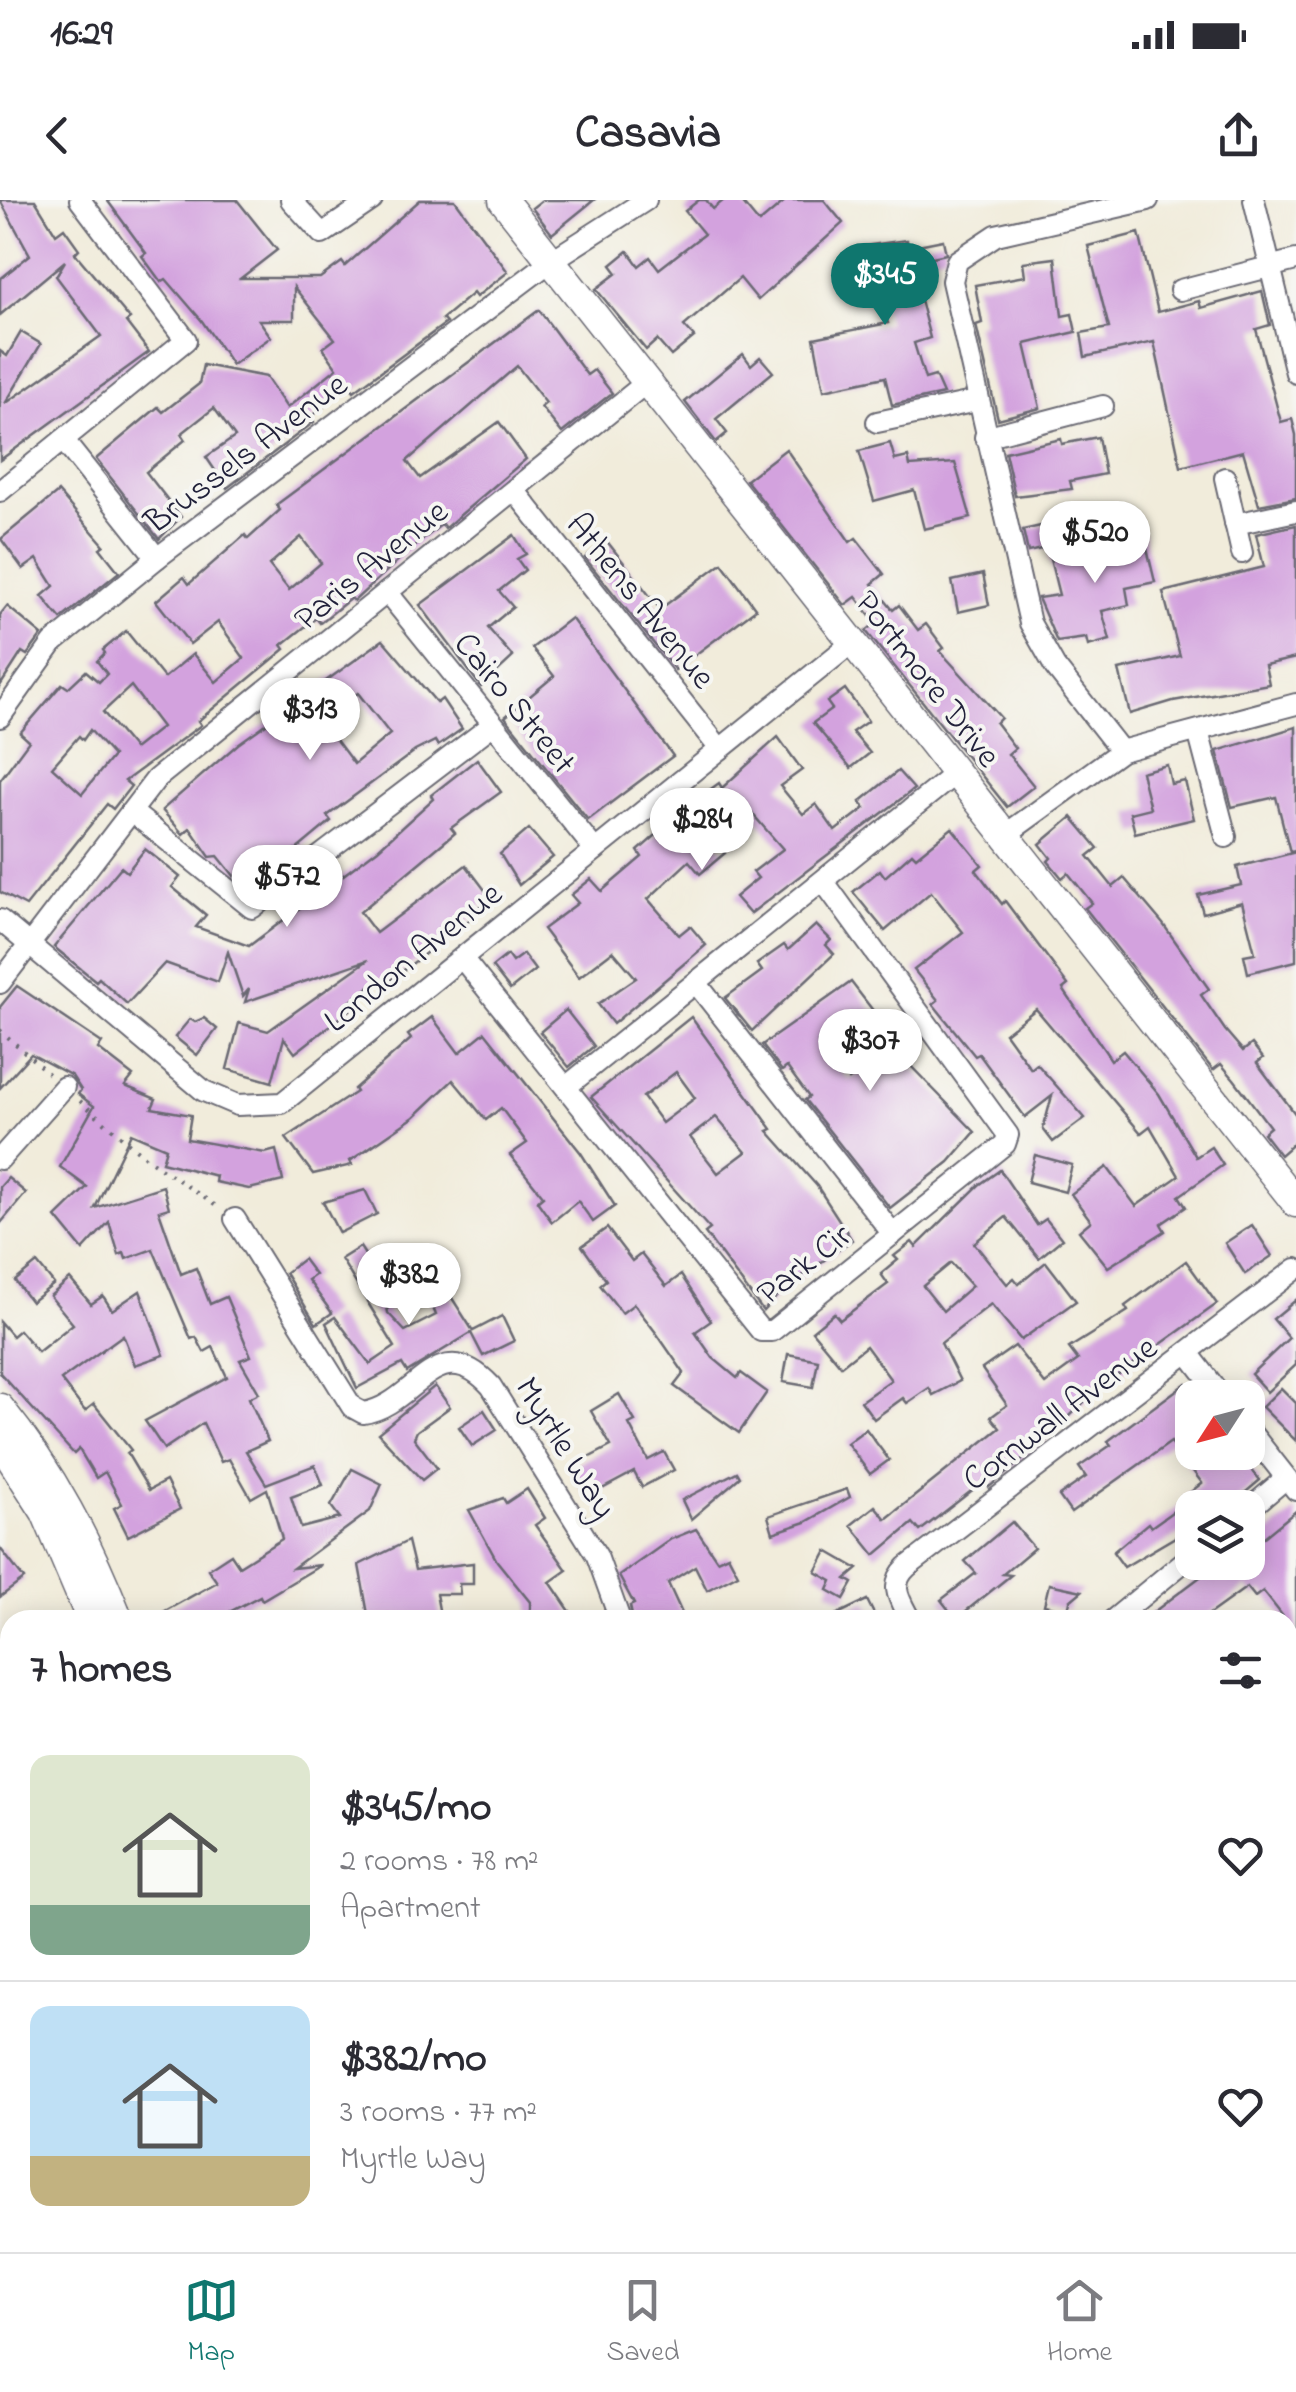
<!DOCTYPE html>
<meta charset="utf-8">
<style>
:root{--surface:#fff;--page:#f7f7f7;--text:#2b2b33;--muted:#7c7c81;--line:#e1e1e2;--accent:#0f766e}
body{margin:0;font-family:"Indie Flower",sans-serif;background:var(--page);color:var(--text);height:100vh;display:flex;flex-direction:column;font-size:38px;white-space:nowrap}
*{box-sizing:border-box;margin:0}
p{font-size:32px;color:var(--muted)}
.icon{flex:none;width:55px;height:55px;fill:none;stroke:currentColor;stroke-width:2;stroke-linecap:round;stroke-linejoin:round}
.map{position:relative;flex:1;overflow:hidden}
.details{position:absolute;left:0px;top:1410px;width:1298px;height:642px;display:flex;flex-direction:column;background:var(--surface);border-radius:30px 30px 0 0;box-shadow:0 5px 25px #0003}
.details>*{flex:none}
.needle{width:65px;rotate:234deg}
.fabs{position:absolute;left:1175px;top:1180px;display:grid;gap:20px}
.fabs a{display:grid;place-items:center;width:90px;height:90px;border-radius:20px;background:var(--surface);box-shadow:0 5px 25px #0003;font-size:50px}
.price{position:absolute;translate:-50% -85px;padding:0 22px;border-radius:35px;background:#fff;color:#222;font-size:32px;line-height:65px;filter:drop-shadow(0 2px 5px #0008)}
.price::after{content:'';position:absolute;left:50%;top:60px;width:30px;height:22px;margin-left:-15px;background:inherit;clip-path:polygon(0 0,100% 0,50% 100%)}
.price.on{background:var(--accent);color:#fff}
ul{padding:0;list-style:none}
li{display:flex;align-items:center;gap:30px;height:250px;padding:0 30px}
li+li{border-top:2px solid var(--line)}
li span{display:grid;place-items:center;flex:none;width:280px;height:200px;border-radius:20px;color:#555}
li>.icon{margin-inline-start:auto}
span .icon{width:120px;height:120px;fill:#fffc;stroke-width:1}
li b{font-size:42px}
h2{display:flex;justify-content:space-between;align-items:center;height:120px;padding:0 30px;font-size:42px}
.status{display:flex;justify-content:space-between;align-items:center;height:70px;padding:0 50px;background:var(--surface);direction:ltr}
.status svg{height:28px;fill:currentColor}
header{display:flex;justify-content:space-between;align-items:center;height:130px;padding:0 30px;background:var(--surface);font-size:45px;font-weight:800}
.tab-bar{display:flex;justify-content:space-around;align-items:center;height:140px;border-top:2px solid var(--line);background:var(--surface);font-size:28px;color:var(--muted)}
.tab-bar a{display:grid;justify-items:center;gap:5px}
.tab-bar .on{color:var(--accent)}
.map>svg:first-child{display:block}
</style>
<div class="status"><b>16:29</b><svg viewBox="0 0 49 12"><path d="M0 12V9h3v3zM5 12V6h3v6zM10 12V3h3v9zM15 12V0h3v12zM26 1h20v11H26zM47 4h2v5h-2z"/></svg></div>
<header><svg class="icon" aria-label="back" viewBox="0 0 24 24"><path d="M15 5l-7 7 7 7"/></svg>Casavia<svg class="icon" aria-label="share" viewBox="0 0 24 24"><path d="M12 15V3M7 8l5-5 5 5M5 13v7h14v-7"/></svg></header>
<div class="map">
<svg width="1296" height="2052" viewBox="0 0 1296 2052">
<rect width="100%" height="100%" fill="#f6f6f2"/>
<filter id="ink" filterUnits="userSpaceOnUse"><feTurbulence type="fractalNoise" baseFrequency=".01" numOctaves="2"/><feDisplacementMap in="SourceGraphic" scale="20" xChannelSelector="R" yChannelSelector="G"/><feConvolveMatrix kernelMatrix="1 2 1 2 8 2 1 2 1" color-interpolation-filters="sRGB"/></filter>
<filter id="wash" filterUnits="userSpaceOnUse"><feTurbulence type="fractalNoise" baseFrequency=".0048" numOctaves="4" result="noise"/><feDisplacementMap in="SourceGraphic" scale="40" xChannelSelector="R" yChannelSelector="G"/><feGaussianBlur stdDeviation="2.25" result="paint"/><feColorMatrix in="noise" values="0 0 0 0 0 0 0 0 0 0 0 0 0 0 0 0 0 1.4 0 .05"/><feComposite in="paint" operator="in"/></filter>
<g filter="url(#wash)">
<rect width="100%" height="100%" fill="#f1ecdb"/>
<path fill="#a8cd76" stroke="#657858" stroke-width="2.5" d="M10,1955V2042H322L326,2052H0V1963Z"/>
<g id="blocks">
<g fill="#d3a2de" fill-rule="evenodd">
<path d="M0,0H35L56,34L64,28L79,49L75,53L130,119L126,122L149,152L0,260V151L7,156L21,132L41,144L5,204L101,136L56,76L65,61L0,115V79L30,55Z"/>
<path d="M107,0H237L277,50L241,78H320L342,62L345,66L420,0H455L508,72L476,97L473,93L442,119L446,123L354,191L350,186L311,217L314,222L227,288L206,257L235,237L214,208L181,234L185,240L146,272L181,317L159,339L96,259L158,207L163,212L199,184L203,165L266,177L287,208L337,168L323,148L335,139L294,87V120H259L271,137L232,165L202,121L166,79L161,82L142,56L146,53Z"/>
<path d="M542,0H594L552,34L532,8Z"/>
<path d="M699,0H706L713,9L724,0H740L759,23L786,0H824L843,23L758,100L740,78L684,126L694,137L671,156L657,140L646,150L596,89L617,73L611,65L628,51L639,66L650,57L659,69L704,34L685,11Z"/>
<path d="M1139,33L1158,112L1199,101L1201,108L1262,91L1270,125L1256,129L1281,222L1292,219L1296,235V298L1259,305L1243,251L1181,267L1154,142L1085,157L1081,133L1109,128L1088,46Z"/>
<path d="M907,40L908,47L943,40L946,54L910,62L930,138L914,143L925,179L935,176L943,194L892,205L885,177L824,190L814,138L888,123L878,90L862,92L856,47Z"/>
<path d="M1055,58L1062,116L1072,114L1076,132L1025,144L1040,208L998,219L976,125L982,123L975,85L1025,76L1023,62Z"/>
<path d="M539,110L587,175L594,170L612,193L562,233L541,207L546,203L517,166L407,261L420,278L499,222L526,259L445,328L442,324L404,355L354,401L351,398L320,423L316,418L282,445L285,449L198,521L201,525L125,581L131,586L113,609L107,604L26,706L0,692V580L29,541L20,533L62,484L68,488L86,471L99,482L107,474L97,461L105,453L103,450L126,431L164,478L193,454L216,482L244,458L218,422L190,444L156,401L184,377L189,384L245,335L248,339L280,310L276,305ZM301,337L321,363L289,390L269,365ZM131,486L162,527L134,549L103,512ZM90,530L113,556L82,594L52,567L79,536L83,540Z"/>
<path d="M743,154L751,165L760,157L773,172L716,219L727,233L716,242L685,202Z"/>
<path d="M1098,237L1105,274L1070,281L1072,289L1015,296L1005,252L1061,239L1062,244Z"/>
<path d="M890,243L895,260L908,257L910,266L955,263L971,318L924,329L914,290L874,301L859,251Z"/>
<path d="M786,249L850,342L856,338L884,374L872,384L893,410L899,405L918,430L926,424L944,448L940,451L1001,518L996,523L1015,548L1008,554L1034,586L1007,607L866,431L876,423L856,397L845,405L746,280Z"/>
<path d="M58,292L104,345L100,348L119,372L61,419L42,396L54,386L37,359L23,369L1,339Z"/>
<path d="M1054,323L1059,345L1028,352L1023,330Z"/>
<path d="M1296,325V458L1265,465L1269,484L1173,501L1130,514L1119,470L1180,456L1163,392L1264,367L1256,334Z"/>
<path d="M1143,332L1155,382L1126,388L1129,405L1102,411L1110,440L1088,446L1086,438L1057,442L1038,398L1059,395L1049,355Z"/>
<path d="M514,335L526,354L517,359L525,370L499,391L513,407L488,428L513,457L481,487L420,405Z"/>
<path d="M606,340L660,409L722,363L756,409L675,470L585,358Z"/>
<path d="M983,374L989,405L958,412L952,381Z"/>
<path d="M7,406L42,435L27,455L22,452L0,486V415Z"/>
<path d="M571,418L673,556L588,620L505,517L554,476L532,448Z"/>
<path d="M383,440L437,503L442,499L462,529L438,546L435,541L415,551L327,616L331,621L289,656L248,681L242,673L235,677L218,656L210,657L190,628L183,634L162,610L238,544ZM358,493L390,534L354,564L321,520Z"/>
<path d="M845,489L868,521L852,532L870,553L851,568L813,523L832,509L827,502Z"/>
<path d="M1296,527V651L1290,652L1276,597L1232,607L1217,551Z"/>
<path d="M778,537L802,570L780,586L803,614L816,604L835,631L865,608L860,602L898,571L914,589L750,714L735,697L758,678L753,672L783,649L749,610L712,637L725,653L700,674L689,661L648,699L679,735L690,726L706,745L613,824L598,804L636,778L613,751L579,777L543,729L578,703L571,695L591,679L602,691L642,657L638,651L663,629L660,626L719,583L722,588Z"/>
<path d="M477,559L501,592L451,628L455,633L360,712L376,733L466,665L491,698L469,714L472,718L384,785L379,779L346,805L350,810L295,853L284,838L272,882L227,869L239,823L268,831L368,760L245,802L249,789L243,796L228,752L218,782L165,763L127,804L99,778L96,781L54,747L121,667L127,672L145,649L180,677L172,687L206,715L196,727L249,746L378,649L433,599L431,595Z"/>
<path d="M1167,565L1171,584L1185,581L1194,619L1135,633L1130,613L1150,608L1141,572Z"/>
<path d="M1072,617L1098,648L1088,656L1113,687L1124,678L1163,724L1209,789L1201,795L1225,830L1243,851L1252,844L1263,858L1257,863L1296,915V941L1280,955L1263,933L1270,927L1234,879L1221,864L1213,870L1085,708L1092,703L1068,673L1062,678L1048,661L1051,658L1040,644Z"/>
<path d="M952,628L982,665L976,670L1002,704L1005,701L1068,785L1063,789L1111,860L1123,851L1159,894L1196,957L1211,947L1223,965L1179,996L1186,1007L1161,1024L1165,1031L1108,1067L1079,1031L1091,1021L1071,994L1107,967L1136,1006L1179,976L1150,926L1141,933L1036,809L1005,833L1031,869L1037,864L1085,918L1053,942L1043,929L1052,896L1025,917L979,854L975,856L933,804L938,800L914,770L963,732L931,692L885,731L853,692L880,670L885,677L912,653L916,657Z"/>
<path d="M529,629L553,657L519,685L500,654Z"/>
<path d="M1296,652V761L1248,773L1244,755L1255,753L1242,702L1203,713L1198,695L1241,685L1237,667Z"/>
<path d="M816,725L831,740L826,745L834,754L752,831L725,798L762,771L757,764L784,745L788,750Z"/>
<path d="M523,754L535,770L510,790L492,767L507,755L512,762Z"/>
<path d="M851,782L908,856L904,859L975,932L949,962L890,1008L805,900L809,897L787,867L782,871L762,845ZM848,820L876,860L849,880L818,842Z"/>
<path d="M17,786L102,843L98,849L133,876L125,886L156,899L152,908L191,915L187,939L265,953L276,950L283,981L249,989L215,982L216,976L162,962L166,948L131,933L95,1008L163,986L169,1008L159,1011L181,1074L196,1068L210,1104L226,1097L251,1156L240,1160L259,1193L249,1198L268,1241L246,1251L266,1284L315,1265L323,1285L291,1297L301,1328L340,1318L331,1306L352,1269L382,1284L370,1311L293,1368L321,1365L262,1400L260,1396L214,1420H149L217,1382L208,1369L231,1354L239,1366L282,1339L281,1335L267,1289L251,1298L229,1259L221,1262L203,1223L164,1249L145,1221L227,1177L213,1147L204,1152L196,1137L191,1139L153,1049L126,1059L124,1053L119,1055L109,1022L83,1050L56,1017L87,987L60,967L94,906L78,894L81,890L72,876L31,854L0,888V807Z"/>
<path d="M566,810L594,846L569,867L540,832Z"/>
<path d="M432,817L459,853L485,832L581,953L615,1006L593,1022L578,1001L552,1022L537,1001L543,996L510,955L527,943L501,908L486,920L453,880L414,917L350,961L352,965L313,974L286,938L356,892L354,889L411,839L408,835Z"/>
<path d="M691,817L772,929L768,931L817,986L852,1040L783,1090L763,1111L705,1033L710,1029L591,897ZM676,872L695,898L662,923L643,897ZM716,917L746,952L718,973L690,937Z"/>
<path d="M204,818L217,829L197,855L175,837L190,819L195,822Z"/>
<path d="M1035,955L1072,965L1065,992L1028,982Z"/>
<path d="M1000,970L1037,1025L1046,1019L1062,1039L1039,1058L1006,1017L974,1043L1007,1084L1014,1078L1019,1084L1046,1062L1076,1101L1021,1140L991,1104L941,1143L960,1181L933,1195L929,1188L907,1203L903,1198L874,1219L861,1201L891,1180L866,1146L841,1166L812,1131L834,1113L840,1120L888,1084L881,1074L898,1060L894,1056L912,1042L916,1047L979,985ZM951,1063L972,1086L943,1111L923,1086Z"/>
<path d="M8,978L26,993L0,1024V987Z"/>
<path d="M365,990L377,1014L339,1033L323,1002Z"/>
<path d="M1252,1025L1272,1056L1245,1074L1225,1043Z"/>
<path d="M607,1028L632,1061L641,1054L666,1086L681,1075L711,1121L695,1132L713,1158L737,1178L741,1173L767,1192L739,1233L674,1186L684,1173L657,1134L634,1104L622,1113L600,1085L606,1080L582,1046Z"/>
<path d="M360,1047L383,1083L388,1113L405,1131L436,1115L427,1094L445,1087L473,1131L502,1116L514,1141L483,1156L471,1133L407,1172L402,1164L357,1188L326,1123L335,1117L370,1164L395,1147L341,1059Z"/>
<path d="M303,1059L315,1075L308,1080L332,1113L316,1124L285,1073Z"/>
<path d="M1186,1061L1217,1104L1094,1192L1042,1244L989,1287L984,1281L920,1331L913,1323L875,1355L851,1325L875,1306L886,1319L1000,1228L991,1217L1007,1205L982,1169L1015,1146L1045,1184L1078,1160L1069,1148L1128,1111L1125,1106Z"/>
<path d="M37,1063L54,1084L31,1102L15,1081Z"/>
<path d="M70,1079L91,1104L103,1096L112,1110L140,1091L164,1155L135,1165L123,1135L61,1180L85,1211L94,1204L131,1250L127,1253L149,1290L166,1281L180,1309L128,1336L114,1308L122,1304L105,1272L96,1278L79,1249L74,1254L0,1173V1122L12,1136L19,1130L38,1152L73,1124L50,1096Z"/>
<path d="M1296,1100V1165L1267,1192L1251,1174L1289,1138L1273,1119Z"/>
<path d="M788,1154L818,1160L813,1187L783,1182Z"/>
<path d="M1186,1183L1192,1192V1252H1237L1260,1280L1227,1308H1192V1327L1124,1367L1113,1352L1148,1323L1151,1327L1186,1302L1183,1298L1202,1283L1171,1242L1071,1313L1059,1296L1086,1277L1079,1267L1111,1245L1108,1241Z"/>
<path d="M435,1186L450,1207L417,1231L414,1238L437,1268L422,1280L378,1233Z"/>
<path d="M1281,1188L1296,1203V1241L1262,1207Z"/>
<path d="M619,1194L635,1221L629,1224L648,1260L664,1252L674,1270L642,1287L634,1272L587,1297L571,1267L611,1246L591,1211Z"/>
<path d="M484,1210L497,1230L472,1246L459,1227Z"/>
<path d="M866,1229L889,1260L870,1274L847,1243Z"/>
<path d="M737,1272L740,1277L691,1319L682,1300Z"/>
<path d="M527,1289L545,1318L535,1325L567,1370L550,1382L576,1420H530V1402L497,1361L469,1310L503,1298L506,1303Z"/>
<path d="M847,1289L850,1297L806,1322L773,1333L768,1316Z"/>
<path d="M1296,1311V1433L1263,1391L1255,1397L1247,1387L1201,1420H1143L1220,1362H1248V1350Z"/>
<path d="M1012,1322L1034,1348L1003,1374L1011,1375L956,1419L941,1400L976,1373L965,1361Z"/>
<path d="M696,1329L717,1360L728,1355L738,1374L707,1390L695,1366L668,1383L685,1420H633L630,1406L634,1404L619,1376L671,1339Z"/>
<path d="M408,1341L415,1370L473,1363V1384H459L460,1394H436L441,1420H369L359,1365Z"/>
<path d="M0,1348L24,1379L0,1397Z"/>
<path d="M827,1351L858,1369L846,1379L853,1383L844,1399L828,1390L832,1381L816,1372Z"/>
<path d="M1049,1384L1082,1391L1070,1401L1068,1410L1044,1405Z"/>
<path d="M867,1400L877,1420H825Z"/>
</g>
</g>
</g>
<g filter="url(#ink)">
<use href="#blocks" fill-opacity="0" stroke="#6a6973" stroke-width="2.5"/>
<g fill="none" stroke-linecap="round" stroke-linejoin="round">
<g stroke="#6a6973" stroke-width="24">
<g id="street">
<path d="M291,0L322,34L372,0"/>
<path d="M1254,0L1296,173"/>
<path d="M1180,90L1296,60"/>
<path d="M877,222L977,201"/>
<path d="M985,237L1103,206"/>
<path d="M63,240L157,358"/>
<path d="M1225,278L1242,353"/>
<path d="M514,290L720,549"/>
<path d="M0,291L186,140L80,0"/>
<path d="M1235,324L1296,311"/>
<path d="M387,392L595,650"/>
<path d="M0,517L53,443L157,358L551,61L646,0"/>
<path d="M1198,531L1226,637"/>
<path d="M1121,551L1055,467L1030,423L952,81L957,61L996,35L1148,0"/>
<path d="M132,612L252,708L491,526"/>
<path d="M1005,635L1121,551L1296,504"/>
<path d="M0,720L204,891L237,905L282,903L853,442"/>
<path d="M462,758L761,1131H772L1005,944L1008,935L824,682"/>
<path d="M0,783L156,579L647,182"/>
<path d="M697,784L893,1034"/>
<path d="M566,887L956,573"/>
<path d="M0,959L64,887"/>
<path d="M235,1019L352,1207L363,1213C415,1206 437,1128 491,1186L597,1356L620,1420"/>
<path d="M1189,1154L1223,1198"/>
<path d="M1248,1229L1296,1290"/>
<path d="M1248,1310L1286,1278"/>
<path d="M910,1420C900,1400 888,1385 907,1367L1296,1069"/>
<path d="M1113,1420L1192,1355"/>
<path d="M0,1486L10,1492"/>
<path d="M0,1600L10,1604"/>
<path d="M0,1741L10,1746"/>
<path d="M1288,1821L1296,1838"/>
<path d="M499,2042L503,2052"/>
<path d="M674,2042L678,2052"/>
<path d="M854,2042L858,2052"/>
<path d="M1034,2042L1039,2052"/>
<path d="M1216,2042L1220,2052"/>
</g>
</g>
<g stroke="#6a6973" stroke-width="31">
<g id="secondary">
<path d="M503,0L1296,1003"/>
<path d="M0,1208C53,1273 88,1342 119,1420"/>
<path d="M0,1242L45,1312L91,1420"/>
<path d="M347,2042L351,2052"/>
<path d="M375,2042L379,2052"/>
</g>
</g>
<g stroke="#6a6973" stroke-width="4" stroke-dasharray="2.5 8" stroke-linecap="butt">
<path d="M0,830L50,875"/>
<path d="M80,901L146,958L219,1008"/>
<path d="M0,1941L10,1933"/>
</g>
<use href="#street" stroke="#fff" stroke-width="20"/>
<use href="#secondary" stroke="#fff" stroke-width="28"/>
</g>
</g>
<g text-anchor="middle" stroke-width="8" stroke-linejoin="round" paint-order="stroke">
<g font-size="35" fill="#22223b" stroke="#f6f6f2">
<text transform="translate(245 252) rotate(-37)" y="12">Brussels Avenue</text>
<text transform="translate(370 364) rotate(-39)" y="12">Paris Avenue</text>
<text transform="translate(642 400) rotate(51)" y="12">Athens Avenue</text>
<text transform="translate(929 478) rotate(52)" y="12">Portmore Drive</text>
<text transform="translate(516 502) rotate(51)" y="12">Cairo Street</text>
<text transform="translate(412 756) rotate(-39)" y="12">London Avenue</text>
<text transform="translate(803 1063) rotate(-38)" y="12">Park Cir</text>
<text transform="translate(1059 1212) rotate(-37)" y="12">Cornwall Avenue</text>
<text transform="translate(567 1247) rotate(58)" y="12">Myrtle Way</text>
</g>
</g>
</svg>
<div class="fabs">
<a><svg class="needle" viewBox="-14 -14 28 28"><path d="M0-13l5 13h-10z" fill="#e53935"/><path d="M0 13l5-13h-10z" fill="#7c7c81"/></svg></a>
<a><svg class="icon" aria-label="layers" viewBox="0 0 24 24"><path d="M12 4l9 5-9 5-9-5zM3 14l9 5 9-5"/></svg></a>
</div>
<b class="price on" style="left:885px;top:128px">$345</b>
<b class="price" style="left:1095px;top:386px">$520</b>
<b class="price" style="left:310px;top:563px">$313</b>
<b class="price" style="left:702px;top:673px">$284</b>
<b class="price" style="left:287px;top:730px">$572</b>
<b class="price" style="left:870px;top:894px">$307</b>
<b class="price" style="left:409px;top:1128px">$382</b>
<section class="details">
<h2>7 homes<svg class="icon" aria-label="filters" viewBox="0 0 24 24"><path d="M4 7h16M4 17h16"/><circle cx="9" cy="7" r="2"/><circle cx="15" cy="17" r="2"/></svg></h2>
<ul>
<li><span style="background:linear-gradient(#dfe7d0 75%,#7fa58c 0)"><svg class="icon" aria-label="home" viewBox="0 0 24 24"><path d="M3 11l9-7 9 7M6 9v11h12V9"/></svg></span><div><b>$345/mo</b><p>2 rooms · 78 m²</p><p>Apartment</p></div><svg class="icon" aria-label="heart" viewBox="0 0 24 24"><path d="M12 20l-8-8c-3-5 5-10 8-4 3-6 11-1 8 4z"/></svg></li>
<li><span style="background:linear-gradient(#bfe0f5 75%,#c2b280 0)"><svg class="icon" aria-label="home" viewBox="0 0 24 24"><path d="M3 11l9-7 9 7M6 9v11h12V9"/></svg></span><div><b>$382/mo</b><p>3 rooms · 77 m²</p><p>Myrtle Way</p></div><svg class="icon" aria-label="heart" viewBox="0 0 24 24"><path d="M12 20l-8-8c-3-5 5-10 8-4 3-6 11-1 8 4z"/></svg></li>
</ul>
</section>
</div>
<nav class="tab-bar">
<a class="on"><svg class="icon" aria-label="map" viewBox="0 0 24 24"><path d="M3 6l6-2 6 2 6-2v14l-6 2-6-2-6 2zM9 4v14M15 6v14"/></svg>Map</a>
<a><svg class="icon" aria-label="saved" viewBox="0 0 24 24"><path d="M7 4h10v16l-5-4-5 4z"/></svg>Saved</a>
<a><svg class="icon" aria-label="home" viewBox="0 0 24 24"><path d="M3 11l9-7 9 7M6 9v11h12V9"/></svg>Home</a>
</nav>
